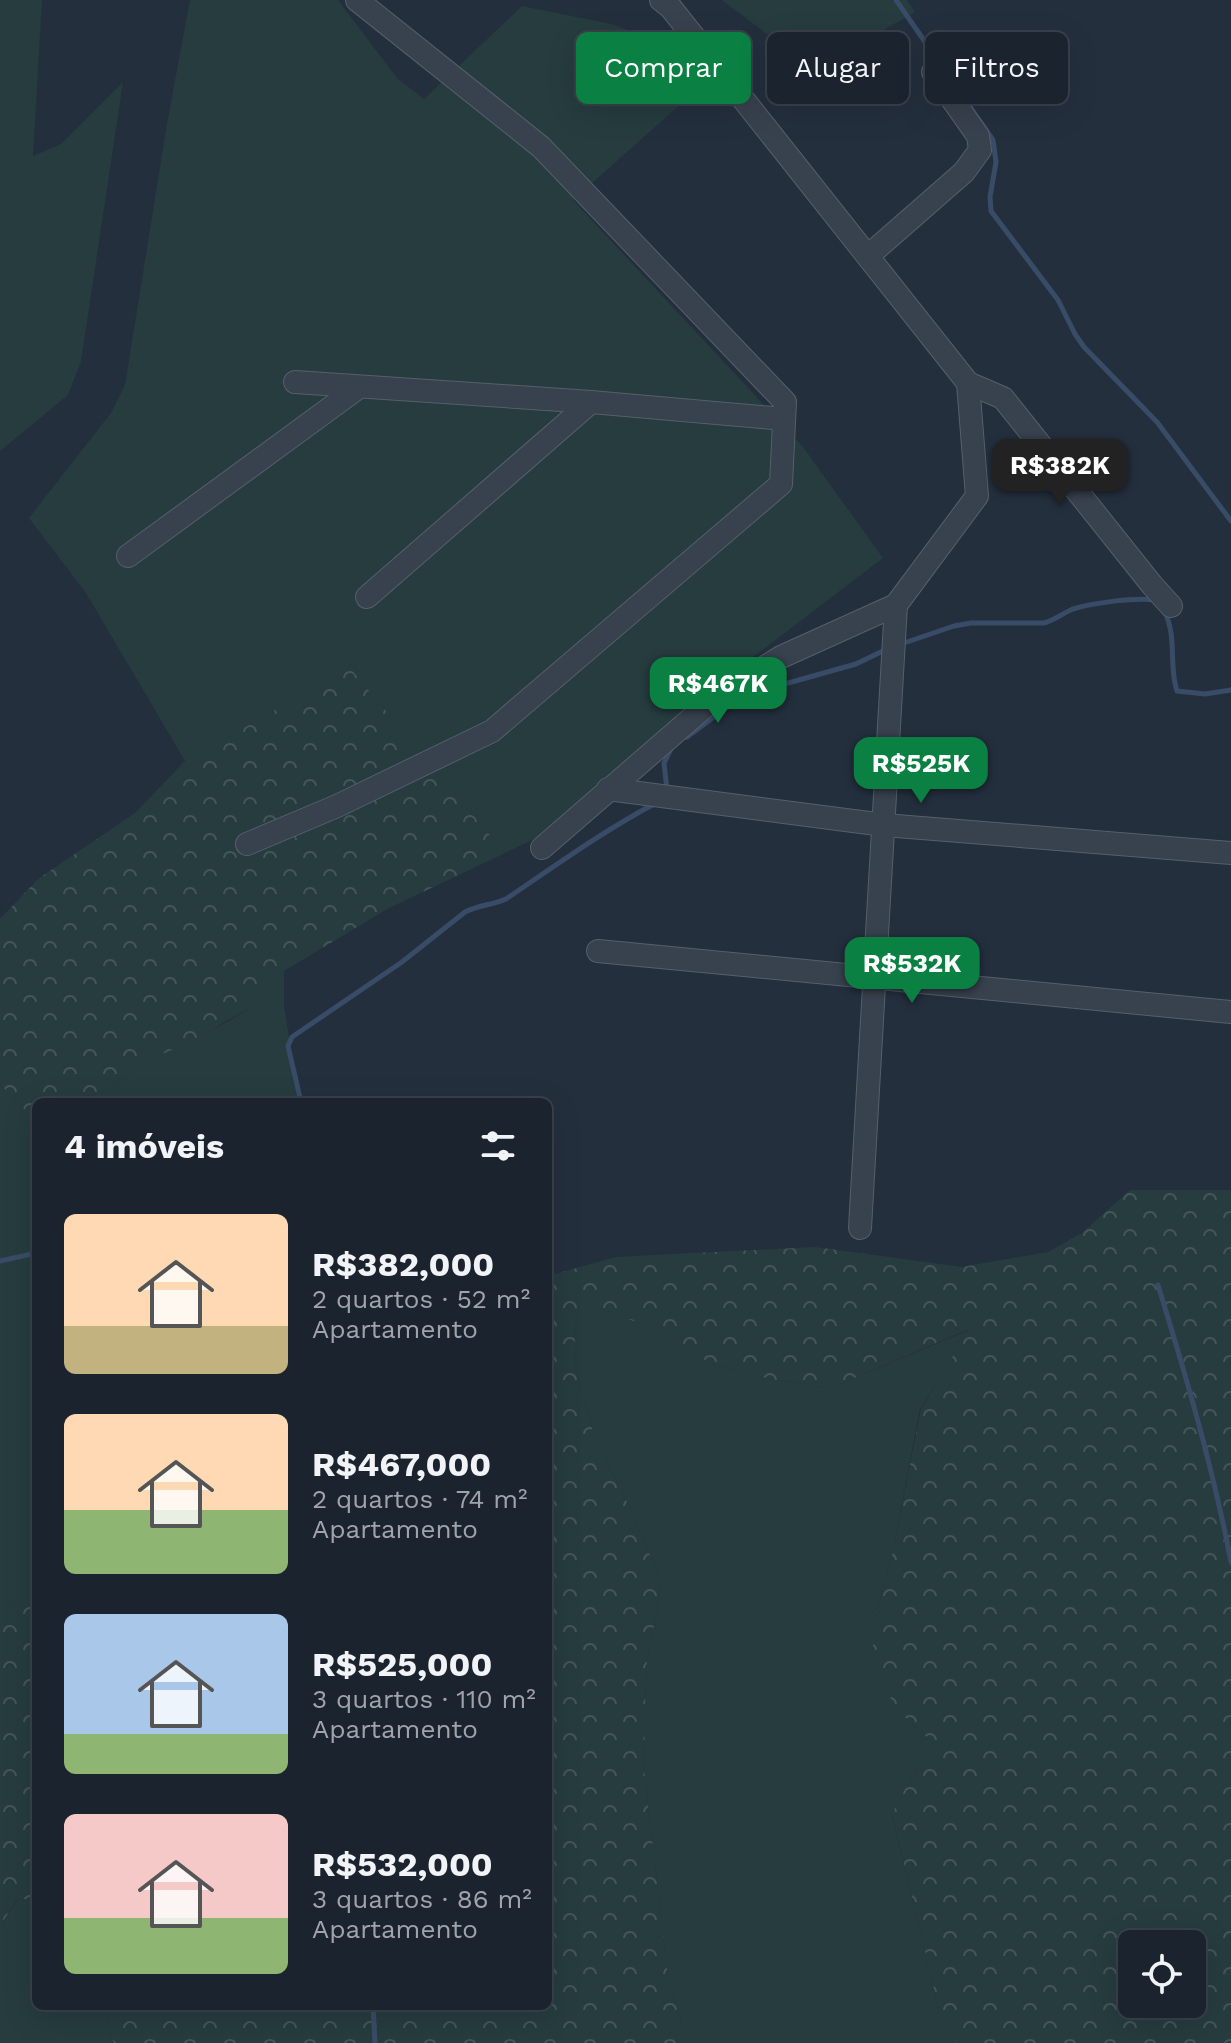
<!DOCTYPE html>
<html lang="pt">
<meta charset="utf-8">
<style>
:root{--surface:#1b232e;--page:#242b36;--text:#f1f3f6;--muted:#a0a4aa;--line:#39404a;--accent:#0b8043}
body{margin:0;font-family:"Work Sans",sans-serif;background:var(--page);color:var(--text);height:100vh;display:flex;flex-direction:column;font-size:30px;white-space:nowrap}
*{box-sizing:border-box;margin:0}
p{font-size:26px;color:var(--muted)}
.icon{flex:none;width:44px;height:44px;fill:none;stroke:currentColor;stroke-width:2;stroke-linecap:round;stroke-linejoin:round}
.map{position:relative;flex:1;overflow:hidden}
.side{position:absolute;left:32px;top:1098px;width:520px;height:912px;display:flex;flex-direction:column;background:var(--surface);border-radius:12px;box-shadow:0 8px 32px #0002,0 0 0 2px var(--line)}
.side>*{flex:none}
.banner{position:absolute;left:576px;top:32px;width:534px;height:72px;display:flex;gap:16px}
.controls{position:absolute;left:1118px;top:1930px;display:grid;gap:16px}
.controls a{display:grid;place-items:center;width:88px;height:88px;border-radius:12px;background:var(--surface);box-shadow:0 8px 32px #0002,0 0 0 2px var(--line);font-size:40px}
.price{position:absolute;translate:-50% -68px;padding:0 18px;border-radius:16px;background:var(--accent);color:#fff;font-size:26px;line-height:52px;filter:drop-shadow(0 2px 4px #0008)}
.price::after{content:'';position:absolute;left:50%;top:48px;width:24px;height:18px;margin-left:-12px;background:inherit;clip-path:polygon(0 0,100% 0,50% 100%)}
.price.selected{background:#222;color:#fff}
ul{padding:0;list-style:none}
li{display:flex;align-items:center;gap:24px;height:200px;padding:0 32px}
li span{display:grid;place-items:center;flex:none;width:224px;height:160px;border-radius:12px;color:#555}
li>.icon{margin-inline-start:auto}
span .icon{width:96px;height:96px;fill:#fffc;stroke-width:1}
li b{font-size:34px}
h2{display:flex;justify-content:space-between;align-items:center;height:96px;padding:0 32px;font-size:34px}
.tag{padding:0 28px;border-radius:12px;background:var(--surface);box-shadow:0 8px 32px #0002,0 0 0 2px var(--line);font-size:28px;line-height:72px}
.tag.selected{background:var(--accent);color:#fff}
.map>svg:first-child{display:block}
</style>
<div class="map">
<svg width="1231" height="2043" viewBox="0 0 1231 2043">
<defs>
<pattern id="forest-crowns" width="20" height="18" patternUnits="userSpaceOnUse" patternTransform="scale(2)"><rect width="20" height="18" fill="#263c3f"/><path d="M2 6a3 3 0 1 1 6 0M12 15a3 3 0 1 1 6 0" fill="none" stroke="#435659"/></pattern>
</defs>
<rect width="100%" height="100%" fill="#242f3e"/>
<g fill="#263c3f">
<path d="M0,0H42L33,156L61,144L123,82L81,361L68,395L0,451Z"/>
<path d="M190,0H338L397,78L424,99L522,6L611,24L648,37L691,95L573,200L803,447L883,558L744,664L534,839L505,853L350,669L185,761L86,593L29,518L111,413L125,385L167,124Z"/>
<path d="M722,0H907L915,12L814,70Z"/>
<path d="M284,971V1005L299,1102H61L106,1091L136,1067L229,1021L253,1006L270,989Z"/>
<path d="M0,1084L25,1109L36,1107V1601H27L0,1609Z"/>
<path d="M594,1306L641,1324L712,1364L774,1380L831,1388L971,1329L920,1409L892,1555L877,1610L895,1708L935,1745L905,1789L892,1815L939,2009L956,2043H689L685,2037L668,1976L644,1769L646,1668L662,1583L627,1502L595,1439L576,1372L574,1321Z"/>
<path d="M36,1898V2006H108L107,2026L114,2043H0V1926L18,1900Z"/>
</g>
<g fill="url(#forest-crowns)" fill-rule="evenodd">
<path d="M350,668L505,853L387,909L284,971L270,989L253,1006L200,1036L136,1067L106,1091L61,1102H36V1107L25,1110L0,1084V919L38,879L135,813L185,761Z"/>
<path d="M1130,1190H1231V2043H956L939,2009L892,1814L905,1789L935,1745L895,1708L872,1657L877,1610L892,1555L921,1409L969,1329L831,1388L774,1380L712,1364L641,1324L594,1306L574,1321L576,1372L595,1439L627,1502L662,1583L646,1668L644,1769L668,1976L685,2037L689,2043H114L107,2026L108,2006H548V1276L616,1257L815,1247L962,1267L1048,1252L1082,1233ZM1192,1944V2004H1132V1944Z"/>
<path d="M27,1601H36V1898L17,1900L0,1926V1609Z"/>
</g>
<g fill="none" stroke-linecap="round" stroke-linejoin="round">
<g stroke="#394c67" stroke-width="5">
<path d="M896,0L993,140L996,162L990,197L991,211L1058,300L1075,334L1084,347L1157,422L1231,521"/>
<path d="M1164,610C1178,639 1168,664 1177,691L1205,694L1231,690"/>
<path d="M901,644L954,626L971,623H1044C1055,620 1063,613 1073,609C1092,603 1136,597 1155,600"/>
<path d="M687,737L730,705L754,702L781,685L856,664L887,649"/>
<path d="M667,790L664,763L672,747"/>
<path d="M301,1102L288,1046L292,1037L402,962L465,912C478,905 493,905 506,899C555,866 603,831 656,803"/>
<path d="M0,1261L36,1253"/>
<path d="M1158,1285C1186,1376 1213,1468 1231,1562"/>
<path d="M373,2006L375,2043"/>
</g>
<g stroke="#565f6c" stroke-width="24">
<g id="minor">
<path d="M661,0L671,8L968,383L977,496L896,605L860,1228"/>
<path d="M868,256L964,172L980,150L978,136L933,72"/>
<path d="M295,382L591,402L784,419"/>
<path d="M968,383L1003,398L1152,585L1171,606"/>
<path d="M128,556L359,387"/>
<path d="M367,597L591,402"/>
<path d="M608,789L884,825L1231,853"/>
<path d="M247,844L337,806L492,731L781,484L785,402L541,147L357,0"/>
<path d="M542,848L715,698L781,657L896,605"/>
<path d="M598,951L1231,1012"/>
</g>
</g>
<use href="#minor" stroke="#38414e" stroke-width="22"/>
</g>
</svg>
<div class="controls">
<a><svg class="icon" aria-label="locate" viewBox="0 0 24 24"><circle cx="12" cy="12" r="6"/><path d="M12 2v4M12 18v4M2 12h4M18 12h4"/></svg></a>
</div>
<b class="price selected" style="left:1060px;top:507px">R$382K</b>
<b class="price" style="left:718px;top:725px">R$467K</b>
<b class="price" style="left:921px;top:805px">R$525K</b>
<b class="price" style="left:912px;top:1005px">R$532K</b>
<div class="banner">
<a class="tag selected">Comprar</a>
<a class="tag">Alugar</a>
<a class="tag">Filtros</a>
</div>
<section class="side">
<h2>4 imóveis<svg class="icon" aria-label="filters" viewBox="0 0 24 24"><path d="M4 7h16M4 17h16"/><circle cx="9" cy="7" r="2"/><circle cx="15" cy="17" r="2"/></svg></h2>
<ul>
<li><span style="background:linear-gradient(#ffd9b3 70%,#c2b280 0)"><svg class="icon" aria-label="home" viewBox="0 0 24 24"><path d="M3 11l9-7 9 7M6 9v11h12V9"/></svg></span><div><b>R$382,000</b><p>2 quartos · 52 m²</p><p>Apartamento</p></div></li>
<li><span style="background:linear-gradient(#ffd9b3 60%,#8fb573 0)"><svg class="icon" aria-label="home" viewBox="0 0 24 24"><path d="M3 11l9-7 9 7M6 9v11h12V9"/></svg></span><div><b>R$467,000</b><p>2 quartos · 74 m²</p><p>Apartamento</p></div></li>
<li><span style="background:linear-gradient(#a9c7e8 75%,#8fb573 0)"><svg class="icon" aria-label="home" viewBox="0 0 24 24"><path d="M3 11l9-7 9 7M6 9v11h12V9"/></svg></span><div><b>R$525,000</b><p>3 quartos · 110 m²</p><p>Apartamento</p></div></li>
<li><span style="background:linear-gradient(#f6c9c9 65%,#8fb573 0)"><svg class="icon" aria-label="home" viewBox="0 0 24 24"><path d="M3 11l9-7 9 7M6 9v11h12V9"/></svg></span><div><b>R$532,000</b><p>3 quartos · 86 m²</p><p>Apartamento</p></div></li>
</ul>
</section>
</div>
